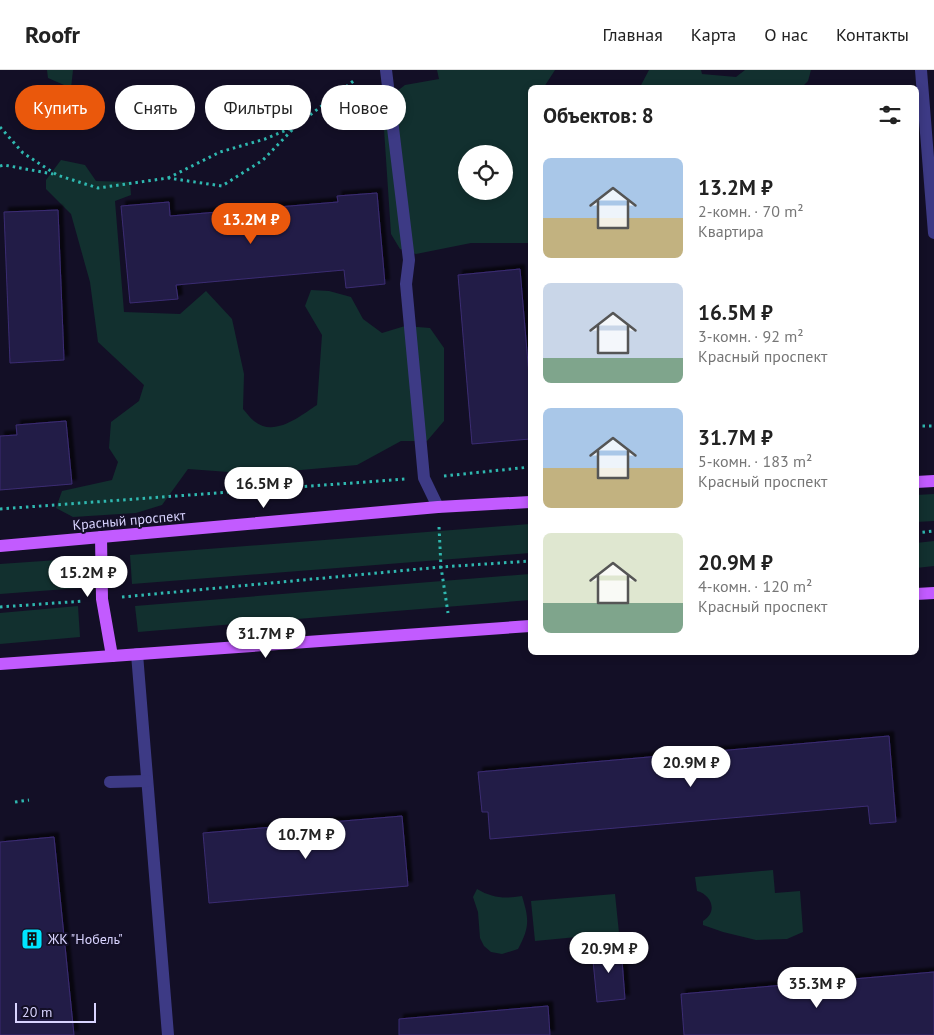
<!DOCTYPE html>
<html lang="ru">
<meta charset="utf-8">
<style>
:root{--surface:#fff;--page:#f2f2f2;--text:#222;--muted:#767676;--line:#e0e0e0;--accent:#ea580c}
body{margin:0;font-family:"PT Sans",sans-serif;background:var(--page);color:var(--text);height:100vh;display:flex;flex-direction:column;font-size:19px;white-space:nowrap}
*{box-sizing:border-box;margin:0}
p{font-size:16px;color:var(--muted)}
.icon{flex:none;width:28px;height:28px;fill:none;stroke:currentColor;stroke-width:2;stroke-linecap:round;stroke-linejoin:round}
.map{position:relative;flex:1;overflow:hidden}
.drawer{position:absolute;left:528px;top:15px;width:391px;height:570px;display:flex;flex-direction:column;background:var(--surface);border-radius:8px;box-shadow:0 2px 8px #0003}
.drawer>*{flex:none}
.hud{position:absolute;left:15px;top:15px;width:438px;height:45px;display:flex;gap:10px}
.tools{position:absolute;left:458px;top:75px;display:grid;gap:10px}
.tools a{display:grid;place-items:center;width:55px;height:55px;border-radius:50%;background:var(--surface);box-shadow:0 2px 8px #0003;font-size:25px}
.scale{position:absolute;left:15px;bottom:12px;width:81px;box-sizing:border-box;padding-left:5px;border:2px solid #d9d4ff;border-top:0;font-size:14px;line-height:18px;white-space:nowrap;color:#d9d4ff;-webkit-text-stroke:4px #130f26;paint-order:stroke}
.price{position:absolute;translate:-50% -42px;padding:0 11px;border-radius:18px;background:#fff;color:#222;font-size:16px;line-height:32px;filter:drop-shadow(0 1px 2px #0008)}
.price::after{content:'';position:absolute;left:50%;top:30px;width:15px;height:11px;margin-left:-8px;background:inherit;clip-path:polygon(0 0,100% 0,50% 100%)}
.price.on{background:var(--accent);color:#fff}
ul{padding:0;list-style:none}
li{display:flex;align-items:center;gap:15px;height:125px;padding:0 15px}
li span{display:grid;place-items:center;flex:none;width:140px;height:100px;border-radius:8px;color:#555}
li>.icon{margin-inline-start:auto}
span .icon{width:60px;height:60px;fill:#fffc;stroke-width:1}
li b{font-size:21px}
h2{display:flex;justify-content:space-between;align-items:center;height:60px;padding:0 15px;font-size:21px}
.tag{padding:0 18px;border-radius:22px;background:var(--surface);box-shadow:0 2px 8px #0003;font-size:18px;line-height:45px}
.tag.on{background:var(--accent);color:#fff}
header{display:flex;align-items:center;gap:30px;box-sizing:border-box;height:70px;padding:0 25px;background:var(--surface);border-bottom:1px solid var(--line)}
header strong{font-size:24px}
nav{display:flex;gap:28px;margin-inline-start:auto;font-size:18px}
.map>svg:first-child{display:block}
</style>
<header>
<strong>Roofr</strong>
<nav><a>Главная</a><a>Карта</a><a>О нас</a><a>Контакты</a></nav>
</header>
<div class="map">
<svg width="934" height="965" viewBox="0 0 934 965">
<defs>
<filter id="shadow"><feDropShadow dx="4.5" dy="-4.5" stdDeviation="1" flood-color="#0009"/></filter>
</defs>
<rect width="100%" height="100%" fill="#130f26"/>
<g fill="#12302f" fill-rule="evenodd">
<path d="M47,0H73L71,18L48,8Z"/>
<path d="M437,0H555L544,17L530,18V42L528,46L530,64V173H471L416,184L400,179L391,164L384,59L392,25L405,15L439,9ZM466,84H504V121H466Z"/>
<path d="M649,0H701L702,4L736,7L745,0H811L808,11L802,17H640Z"/>
<path d="M61,90L85,95L96,111L130,112L131,125L115,131L124,242L180,244L206,221L232,249L244,304L243,339C247,343 250,348 254,351C274,368 300,346 317,335L322,265L305,236L311,220L329,221L351,227L363,249L382,263L405,256L430,258L444,278V351L427,371H401L357,395L256,404L188,399L162,435L136,443L73,447L56,438L62,421L112,410L118,392L109,378L111,352L139,331L144,315L98,272L90,212L71,144L46,119V110Z"/>
<path d="M934,424V451L916,452V425Z"/>
<path d="M530,454V483L132,514L130,485Z"/>
<path d="M934,471V496L916,498V473Z"/>
<path d="M72,489L80,518L0,524V494Z"/>
<path d="M530,504V530L138,562L135,536Z"/>
<path d="M78,536L80,567L0,574V543Z"/>
<path d="M773,800L775,823L800,821L803,862L787,869L756,870L723,862L703,855V851C718,842 712,825 697,821L695,807Z"/>
<path d="M477,819C492,828 505,829 522,826C529,849 530,857 518,879L502,884L491,882L484,876L480,868L478,842L473,827Z"/>
<path d="M615,824L619,863L535,871L531,831Z"/>
</g>
<g fill="#241b47" stroke="#3b2d73" filter="url(#shadow)">
<path d="M377,31L378,56L345,59L343,34Z"/>
<path d="M377,123L385,214L346,218L344,200L176,215L178,229L130,233L121,136L169,132L170,146L338,132L337,126Z"/>
<path d="M58,140L64,290L10,293L4,142Z"/>
<path d="M520,199L530,317V369L472,374L458,205Z"/>
<path d="M66,351L72,414L0,420V366L17,365L16,355Z"/>
<path d="M889,666L896,752L870,754L868,736L490,769L488,742H482L478,702Z"/>
<path d="M402,746L408,816L209,833L203,763Z"/>
<path d="M54,767L74,965H0V772Z"/>
<path d="M621,877L625,929L597,932L592,880Z"/>
<path d="M934,902V965H684L681,924Z"/>
<path d="M548,936L550,965H399V949Z"/>
</g>
<g fill="none" stroke-linecap="round" stroke-linejoin="round">
<g stroke="#2fb8b0" stroke-width="3" stroke-dasharray="2.5 4" stroke-linecap="butt">
<path d="M0,57L23,83L57,105L98,118L168,108L222,116L263,90L296,56L356,9"/>
<path d="M0,96L4,95L53,104"/>
<path d="M168,108L220,82L265,69L294,57"/>
<path d="M916,356H934"/>
<path d="M444,406L530,397"/>
<path d="M0,439L406,409"/>
<path d="M439,457L441,497L448,543"/>
<path d="M916,463L934,461"/>
<path d="M122,527L441,497L530,491"/>
<path d="M0,537L84,531"/>
<path d="M15,732L29,730"/>
</g>
<g stroke="#3d3a85" stroke-width="12">
<path d="M386,0L409,190L406,214L424,408L438,437"/>
<path d="M921,0L934,163"/>
<path d="M137,584L168,965"/>
<path d="M110,712L147,711"/>
</g>
<g stroke="#c25bff" stroke-width="12">
<path d="M916,412L934,411"/>
<path d="M101,467L102,529L112,586"/>
<path d="M0,476L438,437L530,432"/>
<path d="M916,524L934,523"/>
<path d="M0,594L530,556"/>
</g>
</g>
<defs>
<g id="building-square" transform="scale(1.125)"><rect x="-9" y="-9" width="18" height="18" rx="4" fill="#00e5ff" stroke="#130f26"/><path d="M-4-6H4V6H1V3H-1V6H-4ZM-2.5-4.3h1.7v1.8h-1.7ZM.8-4.3h1.7v1.8H.8ZM-2.5-1h1.7V.8h-1.7ZM.8-1h1.7V.8H.8Z" fill="#111"/></g>
</defs>
<g fill-rule="evenodd">
<use href="#building-square" x="32" y="869"/>
</g>
<g text-anchor="middle" stroke-width="4" stroke-linejoin="round" paint-order="stroke">
<g font-size="14" fill="#d9d4ff" stroke="#130f26">
<text transform="translate(129 450) rotate(-5)" y="5">Красный проспект</text>
</g>
<g font-size="14" fill="#d9d4ff" stroke="#130f26" text-anchor="start">
<text x="48" y="874">ЖК "Нобель"</text>
</g>
</g>
</svg>
<div class="tools">
<a><svg class="icon" aria-label="locate" viewBox="0 0 24 24"><circle cx="12" cy="12" r="6"/><path d="M12 2v4M12 18v4M2 12h4M18 12h4"/></svg></a>
</div>
<div class="scale">20 m</div>
<b class="price on" style="left:251px;top:175px">13.2M ₽</b>
<b class="price" style="left:264px;top:439px">16.5M ₽</b>
<b class="price" style="left:88px;top:528px">15.2M ₽</b>
<b class="price" style="left:266px;top:589px">31.7M ₽</b>
<b class="price" style="left:691px;top:718px">20.9M ₽</b>
<b class="price" style="left:306px;top:790px">10.7M ₽</b>
<b class="price" style="left:609px;top:904px">20.9M ₽</b>
<b class="price" style="left:817px;top:939px">35.3M ₽</b>
<div class="hud">
<a class="tag on">Купить</a>
<a class="tag">Снять</a>
<a class="tag">Фильтры</a>
<a class="tag">Новое</a>
</div>
<section class="drawer">
<h2>Объектов: 8<svg class="icon" aria-label="filters" viewBox="0 0 24 24"><path d="M4 7h16M4 17h16"/><circle cx="9" cy="7" r="2"/><circle cx="15" cy="17" r="2"/></svg></h2>
<ul>
<li><span style="background:linear-gradient(#a9c7e8 60%,#c2b280 0)"><svg class="icon" aria-label="home" viewBox="0 0 24 24"><path d="M3 11l9-7 9 7M6 9v11h12V9"/></svg></span><div><b>13.2M ₽</b><p>2-комн. · 70 m²</p><p>Квартира</p></div></li>
<li><span style="background:linear-gradient(#c9d6e8 75%,#7fa58c 0)"><svg class="icon" aria-label="home" viewBox="0 0 24 24"><path d="M3 11l9-7 9 7M6 9v11h12V9"/></svg></span><div><b>16.5M ₽</b><p>3-комн. · 92 m²</p><p>Красный проспект</p></div></li>
<li><span style="background:linear-gradient(#a9c7e8 60%,#c2b280 0)"><svg class="icon" aria-label="home" viewBox="0 0 24 24"><path d="M3 11l9-7 9 7M6 9v11h12V9"/></svg></span><div><b>31.7M ₽</b><p>5-комн. · 183 m²</p><p>Красный проспект</p></div></li>
<li><span style="background:linear-gradient(#dfe7d0 70%,#7fa58c 0)"><svg class="icon" aria-label="home" viewBox="0 0 24 24"><path d="M3 11l9-7 9 7M6 9v11h12V9"/></svg></span><div><b>20.9M ₽</b><p>4-комн. · 120 m²</p><p>Красный проспект</p></div></li>
</ul>
</section>
</div>
